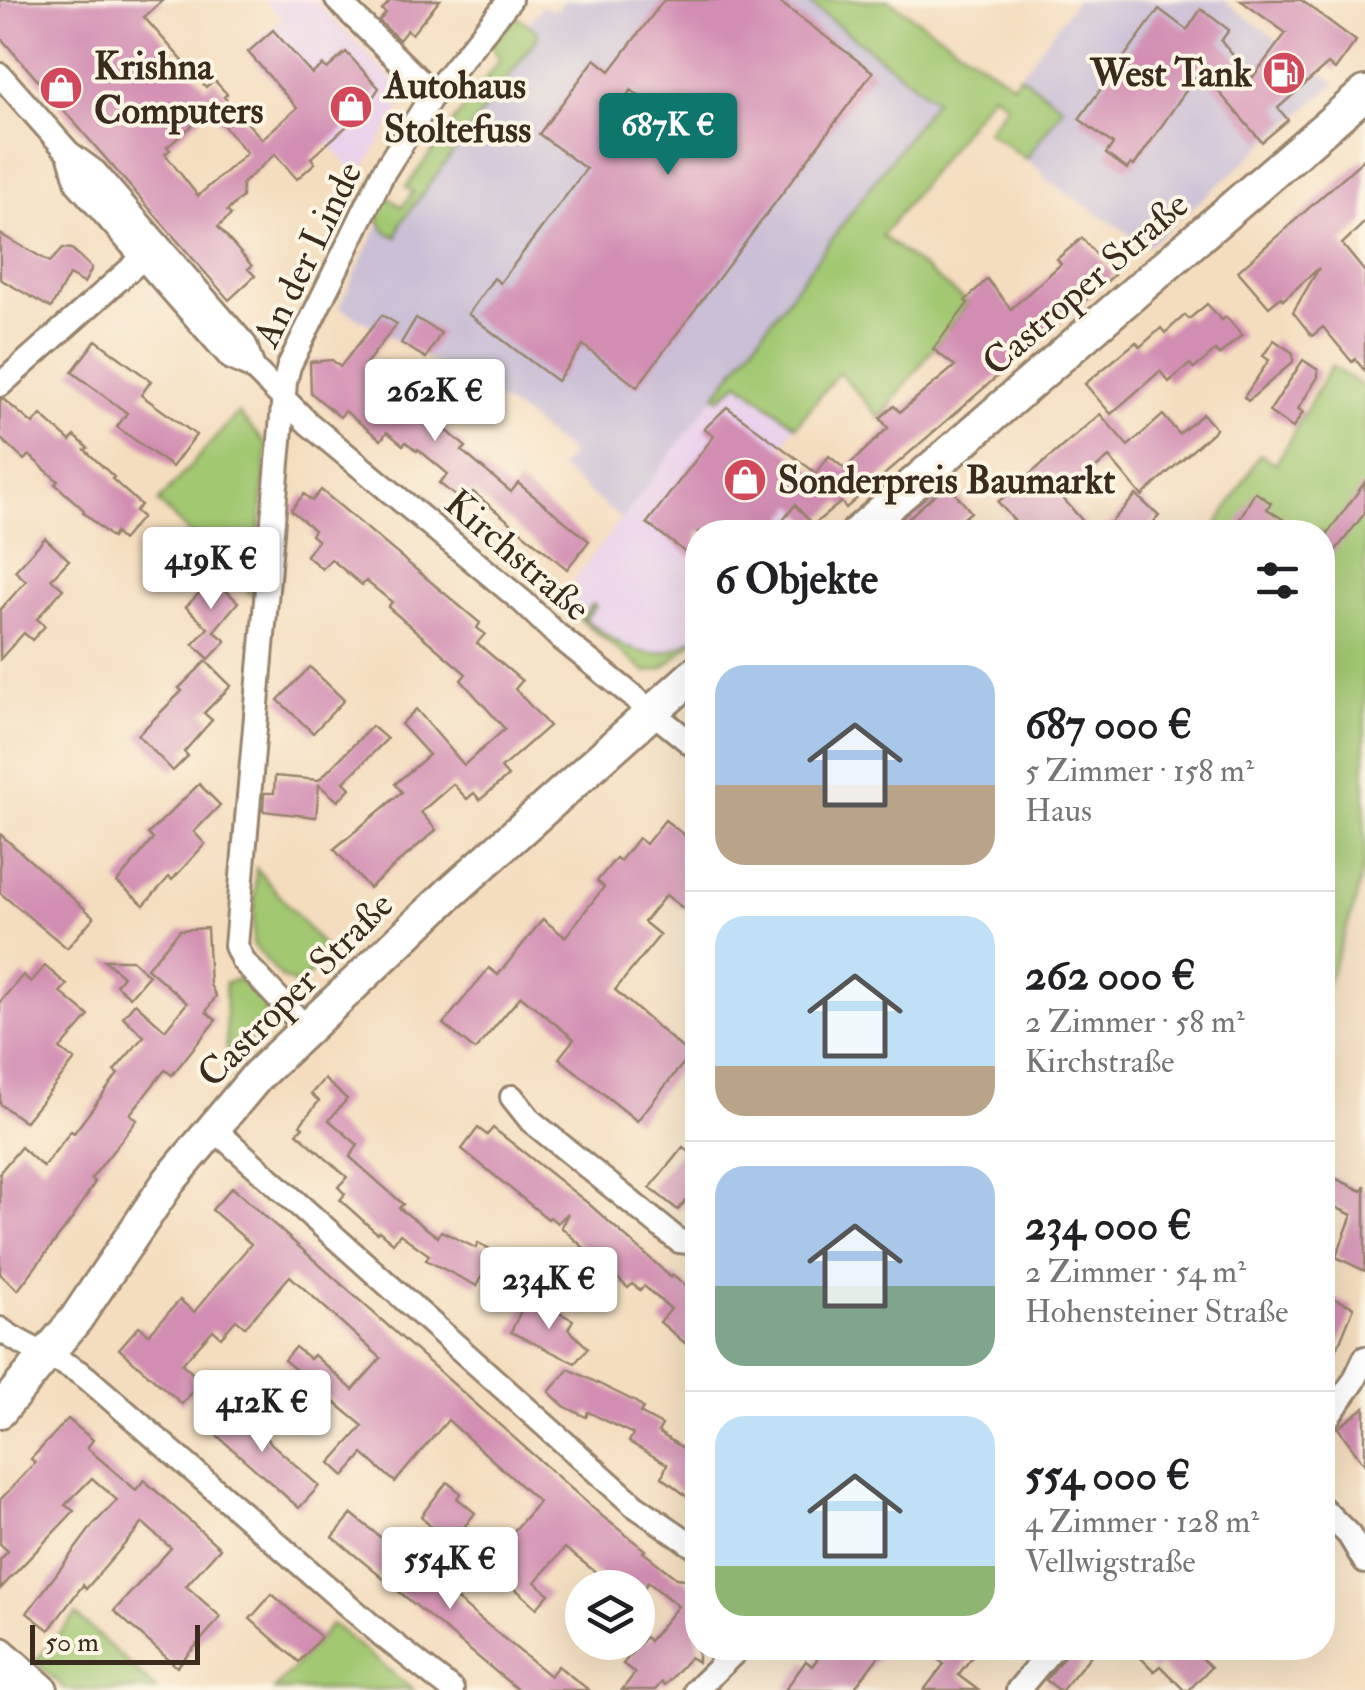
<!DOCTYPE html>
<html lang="de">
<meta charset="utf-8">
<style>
:root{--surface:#fff;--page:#f2f2f2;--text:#202124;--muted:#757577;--line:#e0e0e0;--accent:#0f766e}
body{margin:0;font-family:"IM FELL Double Pica",serif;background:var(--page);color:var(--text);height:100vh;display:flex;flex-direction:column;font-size:38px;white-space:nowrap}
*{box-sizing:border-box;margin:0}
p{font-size:32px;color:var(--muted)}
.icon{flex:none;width:55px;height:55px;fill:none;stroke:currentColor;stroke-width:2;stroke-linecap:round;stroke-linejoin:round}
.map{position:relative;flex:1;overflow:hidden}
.drawer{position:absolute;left:685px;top:520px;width:650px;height:1140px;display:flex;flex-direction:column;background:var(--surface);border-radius:40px;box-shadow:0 10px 40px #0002}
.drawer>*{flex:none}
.buttons{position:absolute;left:565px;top:1570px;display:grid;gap:20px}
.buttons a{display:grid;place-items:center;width:90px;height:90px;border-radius:50%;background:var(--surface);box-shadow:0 10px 40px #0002;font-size:50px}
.scale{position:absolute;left:30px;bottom:25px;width:170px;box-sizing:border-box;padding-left:10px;border:5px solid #3b2a1e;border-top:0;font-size:28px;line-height:35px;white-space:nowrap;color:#3b2a1e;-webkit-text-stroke:8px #fcf5e5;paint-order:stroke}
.price{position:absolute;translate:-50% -85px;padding:0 22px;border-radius:10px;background:#fff;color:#222;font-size:32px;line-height:65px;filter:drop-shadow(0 2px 5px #0008)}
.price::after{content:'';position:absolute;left:50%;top:60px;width:30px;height:22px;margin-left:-15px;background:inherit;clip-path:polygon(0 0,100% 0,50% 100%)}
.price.current{background:var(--accent);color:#fff}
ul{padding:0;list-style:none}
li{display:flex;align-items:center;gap:30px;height:250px;padding:0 30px}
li+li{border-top:2px solid var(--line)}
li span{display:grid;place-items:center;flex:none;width:280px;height:200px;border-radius:30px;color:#555}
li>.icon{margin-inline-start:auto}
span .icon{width:120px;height:120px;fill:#fffc;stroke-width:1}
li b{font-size:42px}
h2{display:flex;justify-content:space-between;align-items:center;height:120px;padding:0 30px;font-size:42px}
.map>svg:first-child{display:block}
</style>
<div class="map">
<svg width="1365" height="1690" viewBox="0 0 1365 1690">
<rect width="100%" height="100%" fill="#fcf5e5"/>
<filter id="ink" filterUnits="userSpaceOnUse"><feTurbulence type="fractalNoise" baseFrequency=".01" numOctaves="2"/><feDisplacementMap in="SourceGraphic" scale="20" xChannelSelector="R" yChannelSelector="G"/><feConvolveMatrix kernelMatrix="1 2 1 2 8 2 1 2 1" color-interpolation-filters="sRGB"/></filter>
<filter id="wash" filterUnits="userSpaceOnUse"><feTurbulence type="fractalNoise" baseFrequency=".0048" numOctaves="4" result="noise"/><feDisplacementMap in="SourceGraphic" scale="40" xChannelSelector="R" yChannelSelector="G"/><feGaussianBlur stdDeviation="2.25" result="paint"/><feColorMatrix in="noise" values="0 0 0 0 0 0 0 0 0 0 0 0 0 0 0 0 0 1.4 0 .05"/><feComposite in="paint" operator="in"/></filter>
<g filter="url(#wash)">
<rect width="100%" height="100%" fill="#f4ddbe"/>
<g fill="#ead1ec">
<path d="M264,0H314L401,89V106L359,177L246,51L282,19Z"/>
<path d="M739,382L796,426L781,446L830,483L792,532H698L697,638L662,669L646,672L557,602L715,396L720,398Z"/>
</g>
<g fill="#cabfd6">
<path d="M565,0H805L935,100L622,520L557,466H562L571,454L521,413L339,307L380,223L386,231L397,237L401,224L537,39V31L527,24L543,5L550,10L558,9Z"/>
<path d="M1076,0H1223L1336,83L1148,246L1044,178L1045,174L1026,159L1063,107L1020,75Z"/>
</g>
<g fill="#a2c872" stroke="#6e7948" stroke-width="2.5">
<path d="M805,0H888L1013,84L1020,75L1063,107L1026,159L987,131L1007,104L992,93L882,236L968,303L880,418L839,372L796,426L739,382L719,399L715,396L935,100Z"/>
<path d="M513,19L519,18L537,31V38L401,223L397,237L385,231L379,220L378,209L385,195L402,207L413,192L406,187L500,59L491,45Z"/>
<path d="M1331,366L1365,388V857L1354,907L1323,995L1322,532H1213L1260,454L1276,464Z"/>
<path d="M238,413L267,446L254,597L158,502Z"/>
<path d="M593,604L596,606L585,619C623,648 654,671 697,635V638L662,669L646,672L580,619Z"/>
<path d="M256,868L331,955L300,982L295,984L282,978L253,944Z"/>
<path d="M238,979C246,986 258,994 263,1003C274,1022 243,1046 231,1057L227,1056L225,983Z"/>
<path d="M76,1615L157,1690H66L35,1662Z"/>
<path d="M332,1624L413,1690H274Z"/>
</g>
<g id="blocks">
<g fill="#d28db2" fill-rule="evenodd">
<path d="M0,0H163L144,17L206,87L214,80L227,94L224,97L262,139L297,108L248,52L273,30L312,74L323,65L327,69L346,52L379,88L364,111L311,158L315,163L297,179L275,154L242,184V197L227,211L231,215L218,227L252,266L248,269L255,276L229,300L0,37ZM210,110L247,153L198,196L165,154L170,150L167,147Z"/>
<path d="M391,0H440L412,34L407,30L399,40L379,21L386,13L382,10Z"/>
<path d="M664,0H777L873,72L637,387L583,345L557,381L468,314L494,278L500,283L586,169L539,134L595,59L610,71ZM631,90L667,117L641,152L606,125Z"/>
<path d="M1240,0H1301L1356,41L1335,70L1328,64L1278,108L1288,120L1262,142L1200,70L1134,166L1131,164L1127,169L1106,154L1113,144L1079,119L1159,9L1187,30L1201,9L1229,30L1221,41L1252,78L1286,33Z"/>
<path d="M1365,158V222L1342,244L1365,272V371L1355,359L1352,362L1323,327L1312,336L1293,312L1319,268L1283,300L1281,297L1269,307L1238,271Z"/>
<path d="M0,234L50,262L63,248L72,249L92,268L84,283L69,275L51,308L0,279Z"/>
<path d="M1082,238L1114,275L846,508L841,502L813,525L795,505L774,532H698V562L647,523L714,436L704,429L727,407L816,473L829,456L845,469L888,428L880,418L894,406L900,412L955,366L933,349L968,303L965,301L987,279L1011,309L1061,264L1057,259Z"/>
<path d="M1207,304L1222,320L1226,317L1242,335L1219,355L1215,351L1194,369L1190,364L1169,382L1160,371L1111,414L1085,384L1136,342L1140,347L1161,328L1165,333L1185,315L1189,319Z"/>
<path d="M382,315L397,324L364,366L418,410L423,405L442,421L439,424L466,447L462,451L511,492L518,483L589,541L567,569L473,492L464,503L439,483L448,474L418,449L417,451L406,442L403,445L387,432L381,440L345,411L340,417L311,393L310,362L332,360L340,367Z"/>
<path d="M416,318L441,333L426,358L401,343Z"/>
<path d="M96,340L151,381L141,395L196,435L172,467L117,427L127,413L72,372Z"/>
<path d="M1274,340L1293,353V362L1248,401L1244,397L1269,360L1263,356Z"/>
<path d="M1303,360L1318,370V377L1298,409L1303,412L1293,428L1269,412Z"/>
<path d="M3,399L33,424L41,415L70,441L75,436L88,448L85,450L114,477L112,479L141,505L135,511L142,517L122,540L115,533L112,538L83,512L84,510L55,484L58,481L29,455L24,460L0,438V400Z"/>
<path d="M1100,414L1128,446L1163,415L1179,434L1203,414L1216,429L1142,496L1109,457L1062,497L1092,532H1024L998,502Z"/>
<path d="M1365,482V513L1332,555L1322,548V541Z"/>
<path d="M947,484L971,512L947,532H892Z"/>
<path d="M321,490L480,623L477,628L485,634L477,643L522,681L515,689L549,726L501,768L508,776L480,800L474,793L467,799L453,784L421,812L436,830L369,888L334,849L402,792L395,784L429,755L401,724L416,709L464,765L505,729L461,680L466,674L388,607L392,602L366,581L362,585L331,559L322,569L306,555L318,541L311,535L314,530L291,510L304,494L312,501Z"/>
<path d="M1255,492L1271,503L1267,509L1303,532H1255L1238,522Z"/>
<path d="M1136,495L1159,516L1144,532H1102Z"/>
<path d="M45,538L69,560L51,579L63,589L37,619L45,626L32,640L24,633L0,659V610L26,581L15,571Z"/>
<path d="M206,571L238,602L214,631L226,641L209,659L193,644L208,628L186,607L201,591L193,585Z"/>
<path d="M206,661L231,686L204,713L212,720L184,752L188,756L173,771L138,735L182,691L179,688Z"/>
<path d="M310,667L344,700L313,733L278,700Z"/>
<path d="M372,726L387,739L344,782L350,788L338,801L319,785L316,817L263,811L264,793H274L275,776L319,780Z"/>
<path d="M199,784L220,805L194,832L205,844L172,880L169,877L144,905L117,882L153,839L148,834Z"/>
<path d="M665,820L698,846V920L666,895L644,922L660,935L615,990L690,1055L637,1121L559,1058L574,1039L521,996L475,1050L443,1024L489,968L498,975L543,919L565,937L604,887L597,881L616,858L620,861L638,838L646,844Z"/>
<path d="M0,834L94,917L67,948L0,893Z"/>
<path d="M207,928L210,985L216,996L206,1012L216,1020L172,1075L165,1070L130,1114L137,1120L91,1179L95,1182L72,1219L18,1290L0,1274V1172L21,1147L43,1167L71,1131L74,1133L118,1074L114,1071L144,1036L123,1017L135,1003L165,1030L187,1003L147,968L180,930Z"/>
<path d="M104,960H132L149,975L130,997L116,985L123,976Z"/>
<path d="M45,966L67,985L60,992L89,1016L60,1049L75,1060L25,1122L0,1104V1002L23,975L31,982Z"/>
<path d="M324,1079L347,1099L329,1120L358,1145L350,1157L403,1204L399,1208L438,1237L441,1231L476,1248L478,1243L494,1251L477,1286L426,1260L429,1255L400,1234L393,1243L379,1231L377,1233L340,1200L345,1194L338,1187L347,1177L297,1133L303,1127L300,1125L319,1101L311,1094Z"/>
<path d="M478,1128L487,1135L493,1128L589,1204L671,1277L673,1275L698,1295V1354L660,1322L671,1309L644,1286L640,1290L632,1284L628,1288L561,1227L568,1213L557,1223L550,1217L548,1219L462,1149Z"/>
<path d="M683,1147L698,1159V1185L678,1210L650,1188Z"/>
<path d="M1322,1172L1362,1191L1365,1185V1271L1336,1257L1352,1215L1322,1201Z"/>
<path d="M232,1187L602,1516L645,1550L643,1552L676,1578L684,1579L693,1586L698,1580V1662L690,1657L665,1685L662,1682L655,1690H622L635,1673L623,1664L645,1637L649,1641L678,1606L648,1582L644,1588H616L565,1548L535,1582L549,1594L537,1608L486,1563L539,1502L448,1420L395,1482L363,1454L344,1476L330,1463L363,1426L284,1360L295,1347L310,1359L314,1355L353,1390L381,1358L290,1276L245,1327L236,1320L221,1337L213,1330L182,1364L201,1381L182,1404L119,1349L139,1326L149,1334L180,1300L194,1312L251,1244L212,1210Z"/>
<path d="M1322,1294L1354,1307L1323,1383H1322Z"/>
<path d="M525,1302L555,1317L557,1312L573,1320L568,1329L588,1348L575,1363L511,1332Z"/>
<path d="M569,1369L636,1402L643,1408L640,1413L662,1425L658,1432L698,1458V1505L662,1477L667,1464L629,1442L633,1434L588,1412L586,1417L564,1406L549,1392Z"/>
<path d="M225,1402L319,1486L299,1508L204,1424Z"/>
<path d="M1365,1407V1465L1338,1428Z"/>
<path d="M68,1419L93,1440L87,1448L136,1490L144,1480L220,1548L186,1586L221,1617L177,1667L114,1611L171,1548L143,1523L86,1589L83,1585L49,1630L27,1613L93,1525L117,1500L92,1478L65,1505L74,1511L0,1589V1560L8,1551L0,1544V1500L35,1463L31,1459Z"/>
<path d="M447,1482L461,1493L457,1498L475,1513L455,1539L452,1536L446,1543L421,1516Z"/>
<path d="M352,1514L550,1676L558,1666L589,1690H518L333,1537Z"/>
<path d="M272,1594L321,1637L299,1662L250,1619Z"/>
<path d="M826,1648H885L853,1690H785L806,1661L812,1666Z"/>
<path d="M922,1648H979L958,1675L978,1690H924L944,1664Z"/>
<path d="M1070,1648H1097L1062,1690H1059L1046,1680Z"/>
<path d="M1131,1648H1191L1211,1667L1189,1690H1184L1160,1666L1154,1671Z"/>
</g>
</g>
</g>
<g filter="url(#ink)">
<use href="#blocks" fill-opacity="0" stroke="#98846e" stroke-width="2.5"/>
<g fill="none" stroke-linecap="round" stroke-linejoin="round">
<g stroke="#98846e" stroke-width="28">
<g id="street">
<path d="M337,0L433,94"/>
<path d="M0,75L69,153L95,172L225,322L245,345L253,368"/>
<path d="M69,153L78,184L231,358L253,368L308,423L523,602L556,634L698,749"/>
<path d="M0,385L154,248"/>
<path d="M306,1028L243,961L236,946L285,382L289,366L383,173L433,94L510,0"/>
<path d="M512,1097L531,1121L679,1241L698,1243"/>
<path d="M212,1127L634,1505L698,1549"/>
<path d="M0,1329C27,1350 60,1357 87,1378L382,1635L452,1690"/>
<path d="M1322,1425L1354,1381L1365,1358"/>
<path d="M1322,1508L1349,1535L1365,1562"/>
<path d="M696,1690L739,1648"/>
<path d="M1018,1690L1053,1648"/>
</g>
</g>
<g stroke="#98846e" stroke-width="38">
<g id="secondary">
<path d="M858,532L1365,93"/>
<path d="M0,1411L76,1319L169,1181L258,1075L450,893L698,671"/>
<path d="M0,1654L41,1690"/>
<path d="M0,1686L5,1690"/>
</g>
</g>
<use href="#street" stroke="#fff" stroke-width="22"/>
<use href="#secondary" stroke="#fff" stroke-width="32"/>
</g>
</g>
<defs>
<g id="fuel-disc" transform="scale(2.25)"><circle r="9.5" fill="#d1495b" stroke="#fcf5e5"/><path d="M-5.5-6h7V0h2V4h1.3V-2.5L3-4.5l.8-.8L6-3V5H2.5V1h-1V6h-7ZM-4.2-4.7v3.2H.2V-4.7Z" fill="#fff"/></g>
<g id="shop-disc" transform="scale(2.25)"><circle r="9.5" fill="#d1495b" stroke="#fcf5e5"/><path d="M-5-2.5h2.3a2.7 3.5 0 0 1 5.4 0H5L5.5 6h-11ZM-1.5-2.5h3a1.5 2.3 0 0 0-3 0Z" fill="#fff"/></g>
</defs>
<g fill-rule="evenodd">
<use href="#fuel-disc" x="1284" y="73"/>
<use href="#shop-disc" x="61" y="88"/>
<use href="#shop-disc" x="351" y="107"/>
<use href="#shop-disc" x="745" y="480"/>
</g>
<g text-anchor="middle" stroke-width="8" stroke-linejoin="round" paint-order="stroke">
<g font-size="38" font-weight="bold" fill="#3b2a1e" stroke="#fcf5e5" text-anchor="start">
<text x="94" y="79">Krishna<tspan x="94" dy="44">Computers</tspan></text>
<text x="1252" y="86" text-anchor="end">West Tank</text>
<text x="384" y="98">Autohaus<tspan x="384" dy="44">Stoltefuss</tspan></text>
<text x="778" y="493">Sonderpreis Baumarkt</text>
</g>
<g font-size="38" fill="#3b2a1e" stroke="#fcf5e5">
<text transform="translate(307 254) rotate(-64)" y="13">An der Linde</text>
<text transform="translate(1085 283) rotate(-41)" y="13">Castroper Straße</text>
<text transform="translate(518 555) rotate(41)" y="13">Kirchstraße</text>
<text transform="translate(295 989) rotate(-45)" y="13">Castroper Straße</text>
</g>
</g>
</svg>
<div class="buttons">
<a><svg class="icon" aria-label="layers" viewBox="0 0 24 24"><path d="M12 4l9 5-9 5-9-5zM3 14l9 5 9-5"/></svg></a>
</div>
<div class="scale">50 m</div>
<b class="price current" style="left:668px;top:178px">687K €</b>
<b class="price" style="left:435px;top:444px">262K €</b>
<b class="price" style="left:211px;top:612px">419K €</b>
<b class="price" style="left:549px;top:1332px">234K €</b>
<b class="price" style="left:262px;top:1455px">412K €</b>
<b class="price" style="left:450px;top:1612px">554K €</b>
<section class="drawer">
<h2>6 Objekte<svg class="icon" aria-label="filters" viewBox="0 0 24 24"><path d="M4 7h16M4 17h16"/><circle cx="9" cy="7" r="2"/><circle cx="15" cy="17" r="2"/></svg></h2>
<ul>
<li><span style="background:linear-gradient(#a9c7e8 60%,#b9a48a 0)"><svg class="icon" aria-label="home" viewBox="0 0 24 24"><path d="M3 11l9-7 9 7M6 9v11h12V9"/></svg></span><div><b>687 000 €</b><p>5 Zimmer · 158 m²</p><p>Haus</p></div></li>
<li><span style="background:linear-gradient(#bfe0f5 75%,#b9a48a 0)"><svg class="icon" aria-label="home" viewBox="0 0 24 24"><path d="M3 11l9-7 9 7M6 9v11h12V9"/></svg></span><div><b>262 000 €</b><p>2 Zimmer · 58 m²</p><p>Kirchstraße</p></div></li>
<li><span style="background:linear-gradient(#a9c7e8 60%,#7fa58c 0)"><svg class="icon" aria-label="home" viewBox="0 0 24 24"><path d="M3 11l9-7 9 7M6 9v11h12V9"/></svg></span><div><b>234 000 €</b><p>2 Zimmer · 54 m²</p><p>Hohensteiner Straße</p></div></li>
<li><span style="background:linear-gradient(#bfe0f5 75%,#8fb573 0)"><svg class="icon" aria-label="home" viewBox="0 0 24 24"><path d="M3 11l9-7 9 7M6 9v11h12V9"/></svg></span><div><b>554 000 €</b><p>4 Zimmer · 128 m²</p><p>Vellwigstraße</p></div></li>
</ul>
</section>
</div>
